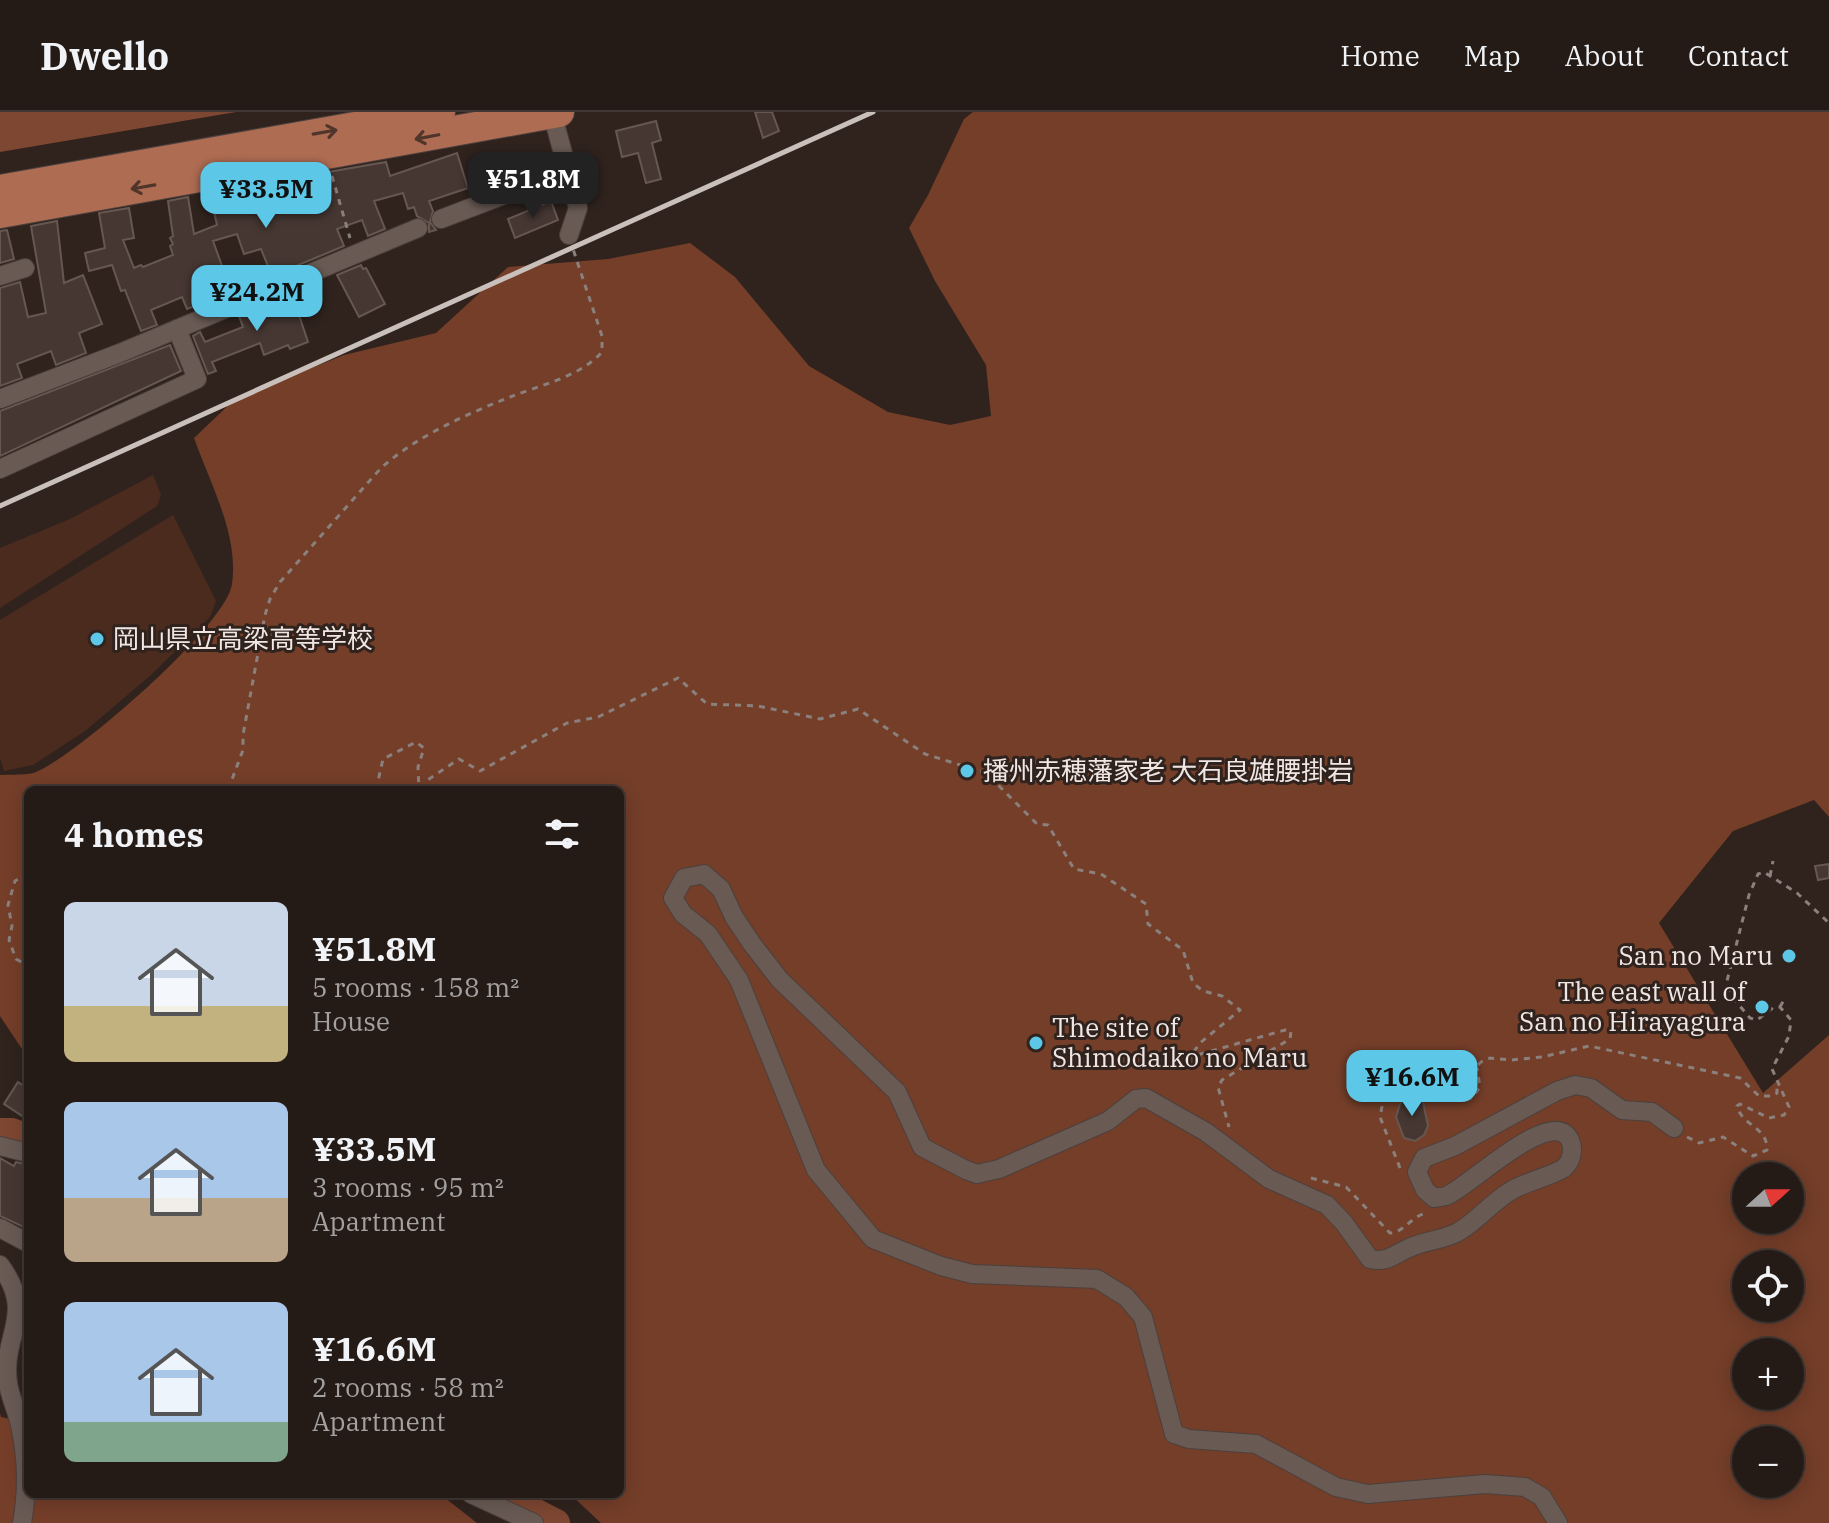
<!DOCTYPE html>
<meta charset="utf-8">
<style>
:root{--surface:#241a16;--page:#302723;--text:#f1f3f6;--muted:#a3a1a1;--line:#413835;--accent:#5dc7e8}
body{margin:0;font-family:"IBM Plex Serif","Noto Sans JP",serif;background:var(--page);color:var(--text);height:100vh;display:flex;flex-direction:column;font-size:30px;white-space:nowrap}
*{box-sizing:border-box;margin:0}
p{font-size:26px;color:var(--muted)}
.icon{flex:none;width:44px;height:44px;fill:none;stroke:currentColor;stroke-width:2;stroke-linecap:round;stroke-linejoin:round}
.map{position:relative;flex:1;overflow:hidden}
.drawer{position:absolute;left:24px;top:674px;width:600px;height:712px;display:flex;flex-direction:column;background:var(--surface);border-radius:12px;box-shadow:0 4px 20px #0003,0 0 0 2px var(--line)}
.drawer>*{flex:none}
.needle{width:52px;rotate:69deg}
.controls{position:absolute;left:1732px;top:1050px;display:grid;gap:16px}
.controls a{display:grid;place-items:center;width:72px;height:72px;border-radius:50%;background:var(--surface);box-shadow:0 4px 20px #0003,0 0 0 2px var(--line);font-size:40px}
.price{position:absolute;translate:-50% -68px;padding:0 18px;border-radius:16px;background:var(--accent);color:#111;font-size:26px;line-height:52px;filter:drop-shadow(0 2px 4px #0008)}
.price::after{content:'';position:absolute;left:50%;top:48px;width:24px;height:18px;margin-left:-12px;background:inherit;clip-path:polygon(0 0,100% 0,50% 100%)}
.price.selected{background:#222;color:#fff}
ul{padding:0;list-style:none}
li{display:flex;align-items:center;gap:24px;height:200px;padding:0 40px}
li span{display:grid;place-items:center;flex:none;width:224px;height:160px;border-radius:12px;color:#555}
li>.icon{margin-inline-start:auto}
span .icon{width:96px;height:96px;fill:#fffc;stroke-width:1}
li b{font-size:34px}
h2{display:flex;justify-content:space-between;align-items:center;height:96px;padding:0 40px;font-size:34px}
header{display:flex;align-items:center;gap:48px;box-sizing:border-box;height:112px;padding:0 40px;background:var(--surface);border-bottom:2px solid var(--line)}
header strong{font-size:38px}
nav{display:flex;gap:44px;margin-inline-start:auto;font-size:28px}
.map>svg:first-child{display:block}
</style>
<header>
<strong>Dwello</strong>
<nav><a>Home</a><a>Map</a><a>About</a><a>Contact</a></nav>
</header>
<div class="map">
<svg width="1829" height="1411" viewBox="0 0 1829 1411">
<rect width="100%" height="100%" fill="#30231e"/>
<g fill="#4c2b1f">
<path d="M153,363L161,383L157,394L0,496V436L70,407Z"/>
<path d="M173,403L216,489L210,505L151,563L85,619L33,653L4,659L0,646V508Z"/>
</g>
<g fill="#743e29" fill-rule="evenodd">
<path d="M973,0H1829V705L1814,688L1733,719L1659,811L1763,981L1829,923V1411H601L570,1382H620V678H28V946L0,904V663C11,662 26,664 36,660C77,643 226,514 232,472C239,423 210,371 194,326L236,286L344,243L436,221L508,155L608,147L690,131L735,165L809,254L888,300L950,313L991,304L986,253L935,169L909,116L928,83L964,7ZM1746,1064H1790V1108H1746ZM1746,1152H1790V1196H1746ZM1746,1240H1790V1284H1746ZM1746,1328H1790V1372H1746Z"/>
<path d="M0,1301L1,1305L28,1311V1382H440L477,1411H0Z"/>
</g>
<path fill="#7e4732" d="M0,0H236L0,40Z"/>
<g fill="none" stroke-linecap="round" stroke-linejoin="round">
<g stroke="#7e4732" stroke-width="28">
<path d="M0,1020H12L28,1026"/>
<path d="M500,1382L556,1411"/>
</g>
</g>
<g fill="#463732" stroke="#665751" stroke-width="2">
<path d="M755,0H772L779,19L763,26Z"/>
<path d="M656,9L661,28L652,31L661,67L646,71L638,41L622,45L616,19Z"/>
<path d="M457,41L468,76L429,89L433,99L430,110L436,118L429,120V111L417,104L414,95L408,97L403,81L374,89L385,117L368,124L362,108L337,117L344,134L272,164L261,137L244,142L237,122L213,129L225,162L234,158L241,176L187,197L182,185L151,198L157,213L141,219L125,178L121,179L112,153L89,159L85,141L105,136L99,101L129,96L134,126L123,128L134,156L141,153L143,155L173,143L170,134L173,132L170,126L173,124L168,89L188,85L194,122L217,113L211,86L226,82L271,74L273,81L299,75L297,68L311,63L386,50L390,64Z"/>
<path d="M551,89L558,108L515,126L508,107Z"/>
<path d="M57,109L64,171L83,163L102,212L79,221L86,241L56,253L51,239L17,252L22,266L0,274V176L20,170L28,205L46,201L31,114Z"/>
<path d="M7,118L14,147L0,151V119Z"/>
<path d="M361,153L363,157L366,156L385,192L359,205L337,163Z"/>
<path d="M292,182L308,230L290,237L288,233L264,243L260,231L212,250L216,259L208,262L193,224L200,220L205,230L243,215L239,204Z"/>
<path d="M170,233L181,259L0,344V299Z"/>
<path d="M1829,752V766L1818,768L1815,754Z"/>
<path d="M18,970L28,977V1008L4,992Z"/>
<path d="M1416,982L1422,985L1428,1014L1424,1023L1415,1029L1404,1026L1396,1005L1400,992L1407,984Z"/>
<path d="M0,1046L14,1054L16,1050L28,1053V1117L0,1104Z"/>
</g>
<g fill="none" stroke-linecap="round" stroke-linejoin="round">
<g stroke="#4b403d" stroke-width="20">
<g id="minor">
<path d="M552,1L578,96L569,123"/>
<path d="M441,107L567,59"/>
<path d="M0,164L25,156"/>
<path d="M0,287L120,241L418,116"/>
<path d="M0,357L197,267L177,217"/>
<path d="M0,1034L28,1041"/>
<path d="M0,1116L28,1131"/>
<path d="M0,1153C37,1203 1,1222 8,1271C10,1285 17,1299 20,1313C27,1345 28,1378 22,1411"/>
<path d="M471,1382L534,1411"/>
<path d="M1558,1411L1542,1385L1525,1375L1485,1372L1368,1382L1336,1375L1256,1332L1189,1327L1174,1322L1143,1205L1126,1185L1097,1167L972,1162L941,1154L873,1127L816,1058L739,868L708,822L683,802L673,786L684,766L704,762L721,777L734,805L752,832L780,868L897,980L922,1035L966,1058L977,1062L999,1057L1108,1009L1136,987L1146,986L1206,1020L1269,1067L1327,1093L1344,1111L1370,1147C1388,1151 1394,1142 1409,1136C1424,1129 1442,1128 1456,1121C1475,1112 1493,1088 1514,1077C1527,1070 1556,1062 1564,1056C1572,1049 1574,1037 1570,1028C1552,992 1468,1076 1446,1084C1443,1085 1438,1085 1434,1086L1425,1078L1417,1060L1424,1046L1455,1034L1557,979L1575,973L1591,976L1622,998L1652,1000L1674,1016"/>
</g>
</g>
<g stroke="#4b403d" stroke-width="32">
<g id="trunk">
<path d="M0,78L440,0"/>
<path d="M0,101L559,0"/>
</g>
</g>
<g stroke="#8b807c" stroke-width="3" stroke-dasharray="6 6" stroke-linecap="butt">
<path d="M332,64L350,126"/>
<path d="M228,678L243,638V623L265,503L270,487L280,470L381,356C417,324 465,303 510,285C540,273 580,265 602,240V224L573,137"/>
<path d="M376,678L383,647L416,630L424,636L418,655L419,678"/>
<path d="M424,678L426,669L459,647L480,659L567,611L598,605L678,566L707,592L758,594L820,607L858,597L925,642L986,661L1037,712L1048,713L1074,757L1101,762L1146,792L1148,812L1183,838L1193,871L1203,879L1222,884L1240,898L1200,931L1190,945"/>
<path d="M28,761L15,769L8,793L12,814L9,828L16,847L28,854"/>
<path d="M1770,764L1773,749"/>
<path d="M1780,895L1785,886"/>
<path d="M1153,941L1172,939L1190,945L1285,918L1291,919L1290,927L1222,968L1218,975L1229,1015"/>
<path d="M1466,988L1472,986L1480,975L1477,956"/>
<path d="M1415,994L1419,974"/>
<path d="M1687,1025L1699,1031L1723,1025L1753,1044L1767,1038C1768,1015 1742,1014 1737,994L1740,992L1769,1006L1784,1003L1789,995L1772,957L1789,924L1791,908L1780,895H1774L1757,908L1750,906L1733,886L1727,869L1749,783L1758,762L1764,760L1797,781L1829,811"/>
<path d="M1400,1056L1380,1005L1384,984L1399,975H1443L1462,968L1481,950L1490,946L1511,948L1542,945L1589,934L1740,966L1759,984H1772L1777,981V971"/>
<path d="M1311,1066L1346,1075L1390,1121C1405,1120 1411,1104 1427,1101"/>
</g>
<use href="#minor" stroke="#695a54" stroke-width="18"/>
<use href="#trunk" stroke="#ae6c52" stroke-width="30"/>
<path stroke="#c9bfbb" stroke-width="5" d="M0,394L873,0"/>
</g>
<defs><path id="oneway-shaft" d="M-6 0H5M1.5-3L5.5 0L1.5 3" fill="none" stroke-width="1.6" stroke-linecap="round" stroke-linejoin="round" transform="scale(2)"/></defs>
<g stroke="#50352b">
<use href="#oneway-shaft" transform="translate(325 20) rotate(-10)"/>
<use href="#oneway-shaft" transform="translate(427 25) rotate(169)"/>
<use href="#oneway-shaft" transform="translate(143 75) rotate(170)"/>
</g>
<g fill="#5dc7e8" stroke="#30231e" stroke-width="3">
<circle cx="97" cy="527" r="8"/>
<circle cx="967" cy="659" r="8"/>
<circle cx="1789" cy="844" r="8"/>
<circle cx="1762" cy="895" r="8"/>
<circle cx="1036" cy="931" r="8"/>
</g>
<g text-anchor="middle" stroke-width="6" stroke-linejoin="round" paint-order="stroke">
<g font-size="26" fill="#f0e6e3" stroke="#30231e" text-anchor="start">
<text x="113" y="536">岡山県立高梁高等学校</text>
<text x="983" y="668">播州赤穂藩家老 大石良雄腰掛岩</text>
<text x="1773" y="853" text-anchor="end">San no Maru</text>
<text x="1746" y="889" text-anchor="end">The east wall of<tspan x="1746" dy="30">San no Hirayagura</tspan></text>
<text x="1052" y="925">The site of<tspan x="1052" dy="30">Shimodaiko no Maru</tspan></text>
</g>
</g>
</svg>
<div class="controls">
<a><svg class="needle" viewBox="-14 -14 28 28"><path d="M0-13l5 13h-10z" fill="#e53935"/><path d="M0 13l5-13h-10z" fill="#a3a1a1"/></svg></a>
<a><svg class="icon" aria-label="locate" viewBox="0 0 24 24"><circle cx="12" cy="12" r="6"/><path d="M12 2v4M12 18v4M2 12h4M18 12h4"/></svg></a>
<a>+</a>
<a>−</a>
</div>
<b class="price selected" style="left:533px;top:108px">¥51.8M</b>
<b class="price" style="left:266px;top:118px">¥33.5M</b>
<b class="price" style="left:257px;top:221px">¥24.2M</b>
<b class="price" style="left:1412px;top:1006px">¥16.6M</b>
<section class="drawer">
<h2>4 homes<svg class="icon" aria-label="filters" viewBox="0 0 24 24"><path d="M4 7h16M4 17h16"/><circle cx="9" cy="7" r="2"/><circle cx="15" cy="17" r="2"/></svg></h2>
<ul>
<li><span style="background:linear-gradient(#c9d6e8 65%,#c2b280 0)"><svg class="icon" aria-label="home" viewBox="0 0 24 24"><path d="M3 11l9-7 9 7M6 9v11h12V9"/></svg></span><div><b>¥51.8M</b><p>5 rooms · 158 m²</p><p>House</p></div></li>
<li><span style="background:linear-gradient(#a9c7e8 60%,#b9a48a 0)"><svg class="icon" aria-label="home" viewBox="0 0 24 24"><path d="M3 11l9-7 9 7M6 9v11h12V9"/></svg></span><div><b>¥33.5M</b><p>3 rooms · 95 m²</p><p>Apartment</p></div></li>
<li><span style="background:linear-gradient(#a9c7e8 75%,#7fa58c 0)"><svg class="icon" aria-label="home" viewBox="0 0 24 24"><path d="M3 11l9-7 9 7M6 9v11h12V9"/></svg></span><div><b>¥16.6M</b><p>2 rooms · 58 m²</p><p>Apartment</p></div></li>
</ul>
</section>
</div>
